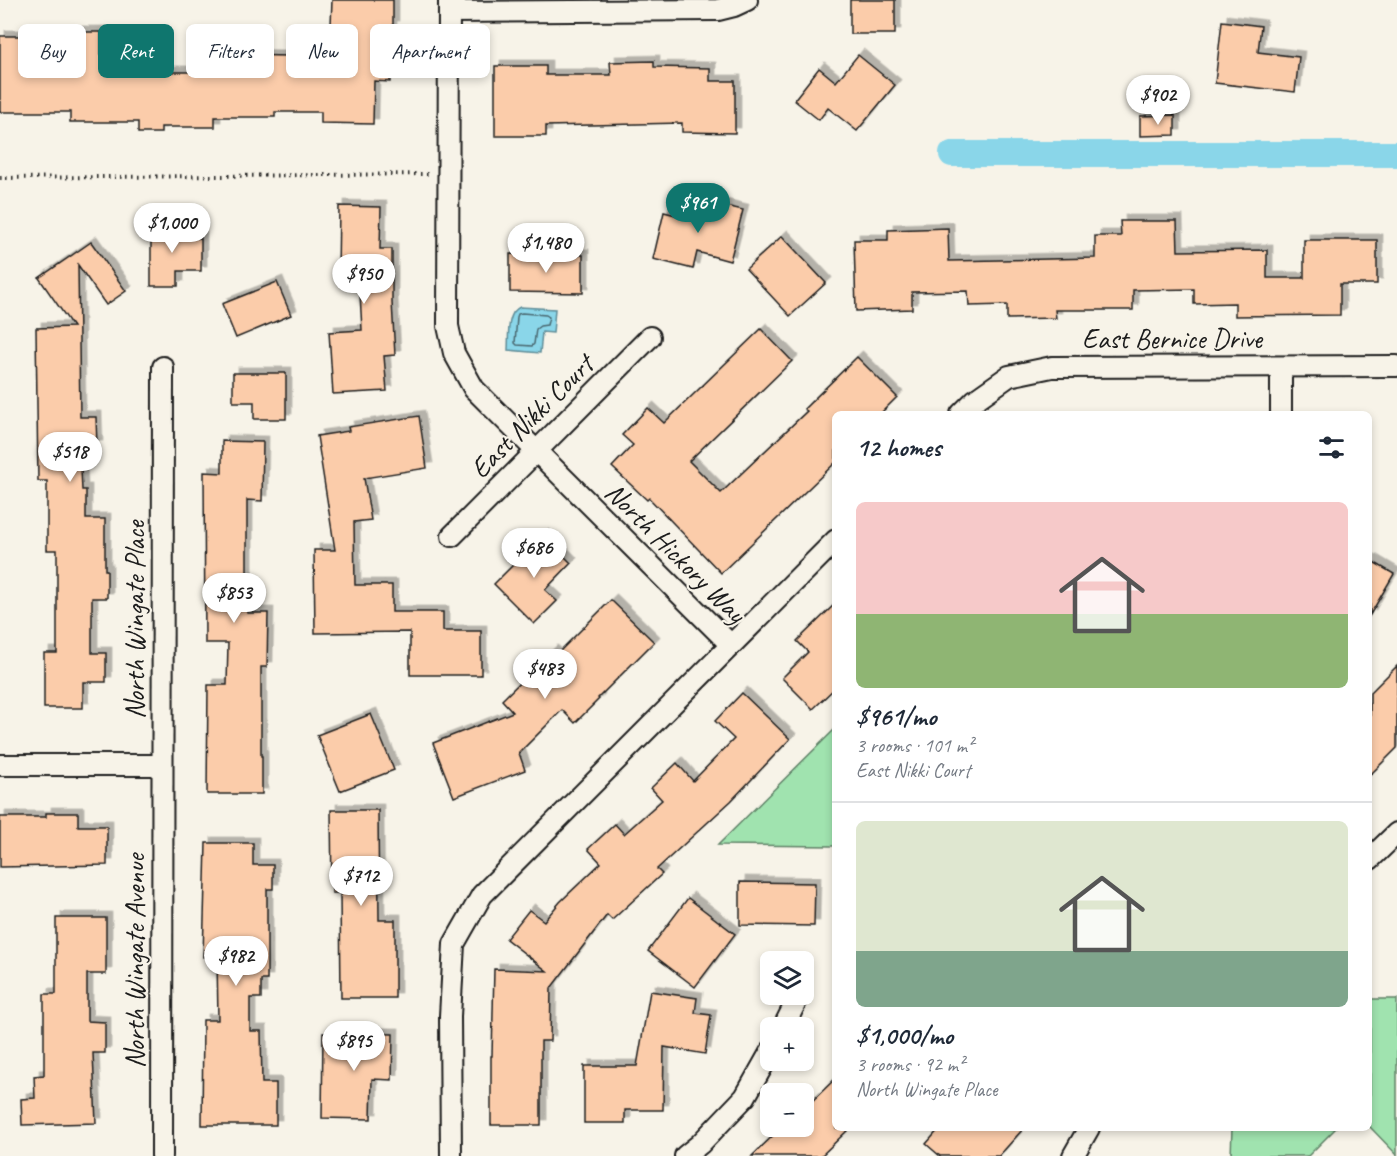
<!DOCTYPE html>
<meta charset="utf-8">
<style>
:root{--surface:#fff;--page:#f2f2f3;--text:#1f2937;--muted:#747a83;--line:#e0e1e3;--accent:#0f766e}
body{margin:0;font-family:Caveat,sans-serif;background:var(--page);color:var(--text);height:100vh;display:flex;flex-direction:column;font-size:22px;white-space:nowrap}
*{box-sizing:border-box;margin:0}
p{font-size:20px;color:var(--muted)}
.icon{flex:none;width:33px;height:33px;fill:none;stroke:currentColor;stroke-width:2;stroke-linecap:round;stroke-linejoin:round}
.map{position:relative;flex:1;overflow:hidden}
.panel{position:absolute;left:832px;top:411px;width:540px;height:720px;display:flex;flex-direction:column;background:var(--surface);border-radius:9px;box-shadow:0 3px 9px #0003}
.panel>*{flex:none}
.banner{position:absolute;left:18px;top:24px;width:570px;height:54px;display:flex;gap:12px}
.tools{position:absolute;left:760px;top:951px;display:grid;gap:12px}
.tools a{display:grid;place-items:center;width:54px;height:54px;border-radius:9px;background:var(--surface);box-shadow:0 3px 9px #0003;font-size:30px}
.price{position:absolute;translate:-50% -51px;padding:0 14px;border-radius:21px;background:#fff;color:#222;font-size:20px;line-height:39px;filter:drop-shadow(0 2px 3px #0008)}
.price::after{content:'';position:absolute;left:50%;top:36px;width:18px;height:14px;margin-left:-9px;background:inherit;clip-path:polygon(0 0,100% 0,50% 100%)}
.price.on{background:var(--accent);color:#fff}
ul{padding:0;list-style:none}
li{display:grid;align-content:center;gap:12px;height:318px;padding:0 24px}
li+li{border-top:2px solid var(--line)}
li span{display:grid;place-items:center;height:186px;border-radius:9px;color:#555}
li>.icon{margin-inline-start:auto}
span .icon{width:108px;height:108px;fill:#fffc;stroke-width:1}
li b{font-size:26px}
h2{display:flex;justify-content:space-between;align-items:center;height:72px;padding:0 24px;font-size:26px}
.chip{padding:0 21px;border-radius:9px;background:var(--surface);box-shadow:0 3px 9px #0003;font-size:21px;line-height:54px}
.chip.on{background:var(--accent);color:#fff}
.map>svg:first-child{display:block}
</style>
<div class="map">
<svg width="1397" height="1156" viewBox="0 0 1397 1156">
<defs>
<filter id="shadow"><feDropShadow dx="5.5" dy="-5.5" stdDeviation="0" flood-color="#0004"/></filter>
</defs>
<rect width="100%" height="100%" fill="#f7f3e8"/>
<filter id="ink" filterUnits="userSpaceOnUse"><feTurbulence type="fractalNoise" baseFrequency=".0167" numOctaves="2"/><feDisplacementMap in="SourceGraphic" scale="12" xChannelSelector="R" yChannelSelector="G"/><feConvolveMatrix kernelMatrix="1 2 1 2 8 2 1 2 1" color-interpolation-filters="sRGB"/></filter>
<g filter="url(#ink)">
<g fill="#a0e3af" stroke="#5e8066" stroke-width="1.5">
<path d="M835,729V846L718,845Z"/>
<path d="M1370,999H1397V1155L1370,1127Z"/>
<path d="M1232,1128H1336L1308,1156H1231Z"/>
</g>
<path fill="#8ad6e9" stroke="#5e8c97" stroke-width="1.5" d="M520,307L555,309L553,333L542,332L540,353L508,350C509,336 506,313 520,307Z"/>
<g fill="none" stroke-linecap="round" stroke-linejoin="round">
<path stroke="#48666e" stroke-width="1.5" d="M522,313L546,315L549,317L547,325L540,326L536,329L534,344L532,346L517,345L515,343L517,317L518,314Z"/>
<path stroke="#8ad6e9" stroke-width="26" d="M952,154H1397"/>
</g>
<g fill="#fbccaa" stroke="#1c1c1c" stroke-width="1.5" filter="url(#shadow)">
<path d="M332,0H393V26H391L390,82L374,81L373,124L321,123V112H275V117H215V127H161V133H138V122H70V112H0V36H70V32H101V54H154V72H203V67H237V55L288,56V63H300V70H338L339,25H331Z"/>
<rect x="850" y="0" width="45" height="34"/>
<path d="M1222,21L1261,26L1258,52L1299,57L1295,92L1215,83Z"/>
<path d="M858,55L895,85L857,131L828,108L819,120L794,100L819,68L836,82Z"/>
<path d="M654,61V67L710,68V81H735V133L682,132V123L546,126V136H495V66H546V75H611L610,62Z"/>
<path d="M1175,115V135L1140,136V116Z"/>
<path d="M696,199L743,210L730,261L697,252L693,269L653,259L664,212L691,219Z"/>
<path d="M339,206L381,207L380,249H392V302L395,355L384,356L387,391L333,394L329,332L362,330L359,276L338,275Z"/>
<path d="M1120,221H1177L1178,251L1267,250V278H1304V240H1377V284H1340V315L1235,316V303L1194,304V289L1133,290V310H1055L1056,318L1007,319V305L969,306L968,291L912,292V309L856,311L854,240H888V230L948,228L949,261L1095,258V236H1121Z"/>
<path d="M151,222H179V238H201V271H178V286H151Z"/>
<path d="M782,236L826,283L790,316L746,269Z"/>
<path d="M91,242L126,291L106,305L78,265L80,417H96L97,446H80L82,490H86V519H105V570H107V598H92V653H106V682H83V708H44V653H57V550H47V481H38L36,328L73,327L39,278Z"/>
<path d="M510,254L583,255V293L510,292Z"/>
<path d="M277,282L291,315L236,338L222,304Z"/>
<path d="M761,329L792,361L689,461L721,493L807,411L804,409L857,357L897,397L880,414H836V462L721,573L649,498L647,500L612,467L633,445L622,435L648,408L664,423Z"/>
<path d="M233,373H286V419H254V402H233Z"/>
<path d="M419,416L427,468L364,478L371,520L354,522L355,585H392V612H443V631H481V675H410V632L315,633L314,550H335L317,436L349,431L348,427Z"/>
<path d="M222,441L263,442L262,501L247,500V613H268L267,667H261V756H262V794H207L208,685H227L228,643H205L204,472L222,473Z"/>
<path d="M543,535L571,563L545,590L557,601L534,624L494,584Z"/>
<path d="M1370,560L1394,574L1370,615Z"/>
<path d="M611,600L654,642L598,698L599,699L575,723L562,710L519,753L525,770L454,797L433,743L513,712L502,700L552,651L556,655Z"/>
<path d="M836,603V687L813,709L782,678L808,652L797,641Z"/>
<path d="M1397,666V748L1370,775V693Z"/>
<path d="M742,693L790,739L731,801L657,869L662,874L612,920L607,915L551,988L550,1041H541V1125H491V1056H492L494,969L547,971L506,939L529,910L544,921L560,902L601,863L588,849L615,824L624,834L662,800L651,788L677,763L693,781L734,739L715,721Z"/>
<path d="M371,714L394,770L340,791L317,735Z"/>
<path d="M331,810H378L379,920H395V998H341L340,893H332Z"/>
<path d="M46,813H78V826H107V865L0,867V817H46Z"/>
<path d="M206,843H253V865H273V889H267V980H261V998H250V1031H261L262,1083H276V1125H202L203,1020H218L217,957H203Z"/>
<path d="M740,882L815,883L814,926L740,925Z"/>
<path d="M688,898L735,934L695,987L648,951Z"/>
<path d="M56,918H106V974H87V1021L105,1022V1053H93L96,1123L22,1125L21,1099L35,1098L34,1076L44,1075V994H56Z"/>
<path d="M650,991L697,998L695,1013L711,1015L705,1054L664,1047L663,1110H625V1123H584V1066H637Z"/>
<path d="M323,1033L393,1034L392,1080L372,1079L371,1119L322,1118Z"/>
<path d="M836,1078V1128H850L821,1156H752L783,1126H804V1109Z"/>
<path d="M940,1128H1024L999,1156H940L926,1144Z"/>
</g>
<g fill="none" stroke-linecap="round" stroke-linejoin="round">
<g stroke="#1c1c1c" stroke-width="24">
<g id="minor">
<path d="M449,0L448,326L454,353L474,389L731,645"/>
<path d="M449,12L718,10L734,6L747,0"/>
<path d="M1281,367V414"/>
<path d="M961,414L975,400L1009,376L1052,367L1397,366"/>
<path d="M452,536L650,337"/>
<path d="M0,765H162"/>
<path d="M1370,859L1397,833"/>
<path d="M783,1028L795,1004"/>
<path d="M162,1156L163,367"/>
<path d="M451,1156L450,1016L454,944L482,895L836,540"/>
<path d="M685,1156L700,1144L745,1097L771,1051"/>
<path d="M1073,1156L1089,1128"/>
</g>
</g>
<path stroke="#1c1c1c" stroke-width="4" stroke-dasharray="1.5 4.5" stroke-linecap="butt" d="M0,178L428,174"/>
<use href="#minor" stroke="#f7f3e8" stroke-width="20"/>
</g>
</g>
<g text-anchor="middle" stroke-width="4.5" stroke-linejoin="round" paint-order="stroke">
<g font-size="28" fill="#1c1c1c" stroke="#f7f3e8">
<text x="1172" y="348">East Bernice Drive</text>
<text transform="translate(531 416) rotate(-45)" y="10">East Nikki Court</text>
<text transform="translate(676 552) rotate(45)" y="10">North Hickory Way</text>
<text transform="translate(134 620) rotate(-90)" y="10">North Wingate Place</text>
<text transform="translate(134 961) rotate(-90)" y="10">North Wingate Avenue</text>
</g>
</g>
</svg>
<div class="tools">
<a><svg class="icon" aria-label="layers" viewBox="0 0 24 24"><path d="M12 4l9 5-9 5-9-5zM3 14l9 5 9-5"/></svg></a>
<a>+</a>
<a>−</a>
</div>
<b class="price" style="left:1158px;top:126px">$902</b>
<b class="price on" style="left:698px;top:234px">$961</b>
<b class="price" style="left:172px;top:254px">$1,000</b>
<b class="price" style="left:546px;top:274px">$1,480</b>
<b class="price" style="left:364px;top:305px">$950</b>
<b class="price" style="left:70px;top:483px">$518</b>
<b class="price" style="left:534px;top:579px">$686</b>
<b class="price" style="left:234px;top:624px">$853</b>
<b class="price" style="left:545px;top:700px">$483</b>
<b class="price" style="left:361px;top:907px">$712</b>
<b class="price" style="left:236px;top:987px">$982</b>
<b class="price" style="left:354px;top:1072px">$895</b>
<div class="banner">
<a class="chip">Buy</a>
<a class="chip on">Rent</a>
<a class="chip">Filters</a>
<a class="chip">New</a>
<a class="chip">Apartment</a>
</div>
<section class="panel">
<h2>12 homes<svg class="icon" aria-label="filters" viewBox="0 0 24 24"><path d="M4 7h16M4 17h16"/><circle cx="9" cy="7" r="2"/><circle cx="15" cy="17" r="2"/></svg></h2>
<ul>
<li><span style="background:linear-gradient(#f6c9c9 60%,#8fb573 0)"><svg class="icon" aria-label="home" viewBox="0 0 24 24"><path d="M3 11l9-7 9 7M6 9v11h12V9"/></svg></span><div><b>$961/mo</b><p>3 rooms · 101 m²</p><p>East Nikki Court</p></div></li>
<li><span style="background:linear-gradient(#dfe7d0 70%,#7fa58c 0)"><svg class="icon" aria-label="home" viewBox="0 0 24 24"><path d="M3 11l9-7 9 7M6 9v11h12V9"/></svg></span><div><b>$1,000/mo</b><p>3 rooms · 92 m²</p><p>North Wingate Place</p></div></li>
</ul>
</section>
</div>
